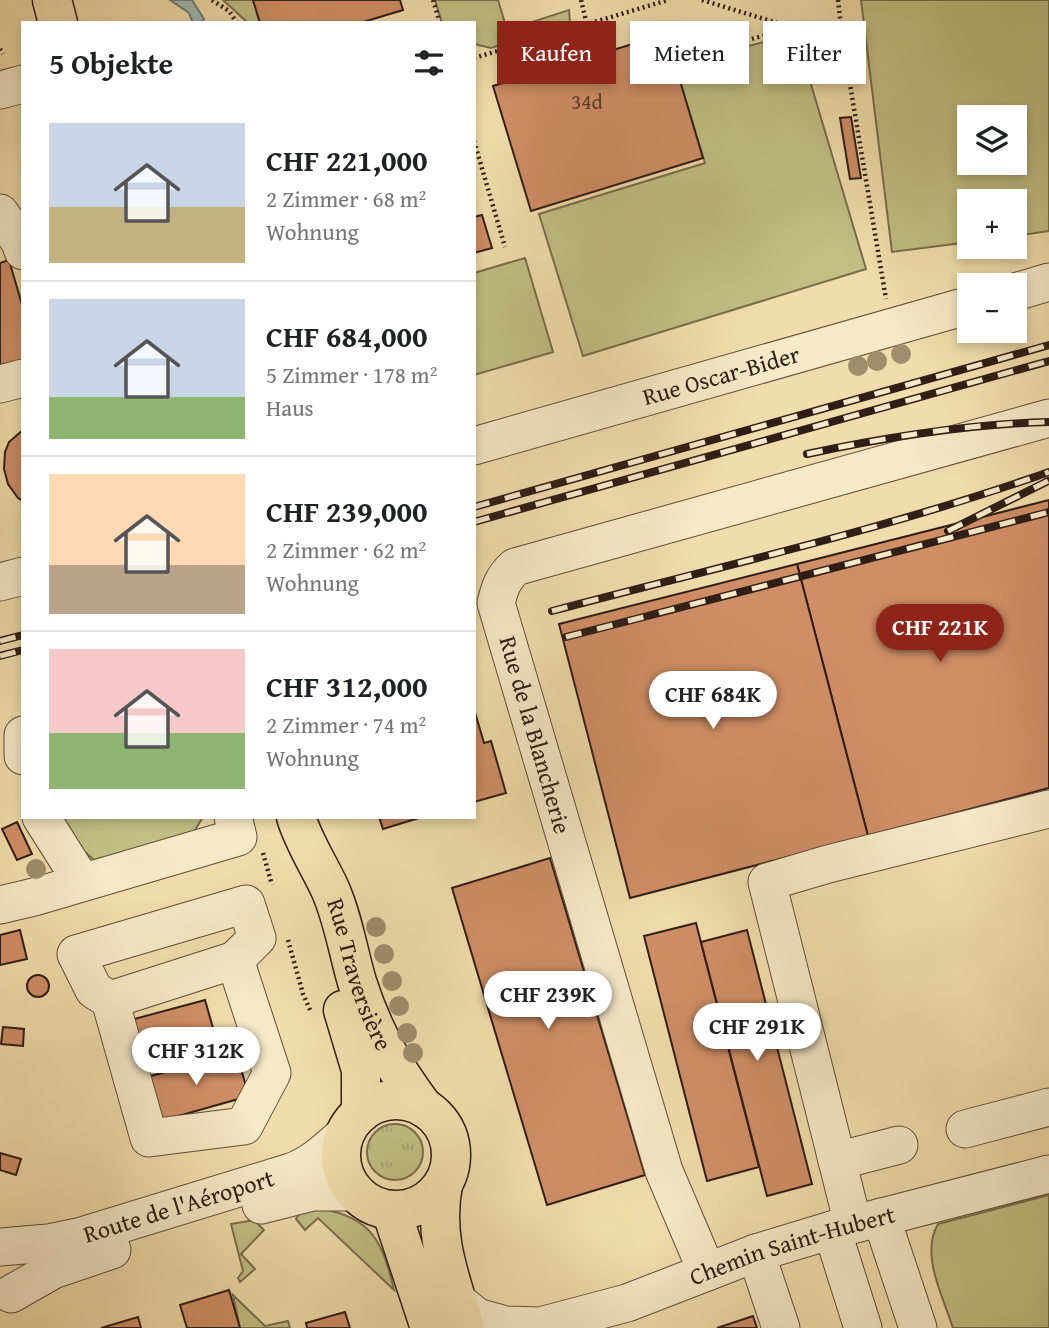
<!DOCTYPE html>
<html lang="de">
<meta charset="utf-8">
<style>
:root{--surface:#fff;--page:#f2f2f2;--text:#202124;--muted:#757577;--line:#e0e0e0;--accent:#8f2418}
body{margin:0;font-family:"Gentium Book Plus",serif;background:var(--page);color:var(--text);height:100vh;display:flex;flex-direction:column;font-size:26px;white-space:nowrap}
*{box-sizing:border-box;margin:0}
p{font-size:23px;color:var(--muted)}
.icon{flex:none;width:38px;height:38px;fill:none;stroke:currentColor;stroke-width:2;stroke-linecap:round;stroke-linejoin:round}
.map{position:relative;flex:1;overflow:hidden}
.panel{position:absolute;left:21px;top:21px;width:455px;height:798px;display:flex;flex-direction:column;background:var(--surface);border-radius:0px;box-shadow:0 4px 10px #0003}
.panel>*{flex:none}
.hud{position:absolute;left:497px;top:21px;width:446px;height:63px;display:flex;gap:14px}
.controls{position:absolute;left:957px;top:105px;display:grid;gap:14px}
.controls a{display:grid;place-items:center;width:70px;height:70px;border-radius:0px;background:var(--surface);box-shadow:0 4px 10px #0003;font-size:35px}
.price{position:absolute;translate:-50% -60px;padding:0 16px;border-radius:24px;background:#fff;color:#222;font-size:23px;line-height:46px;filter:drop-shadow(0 2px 4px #0008)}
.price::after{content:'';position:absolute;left:50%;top:42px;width:21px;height:16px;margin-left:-10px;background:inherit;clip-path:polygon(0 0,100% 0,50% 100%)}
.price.selected{background:var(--accent);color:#fff}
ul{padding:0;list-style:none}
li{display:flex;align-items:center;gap:21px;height:175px;padding:0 28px}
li+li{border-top:2px solid var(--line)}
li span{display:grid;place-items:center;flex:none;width:196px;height:140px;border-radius:0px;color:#555}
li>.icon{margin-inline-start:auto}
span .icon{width:84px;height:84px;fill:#fffc;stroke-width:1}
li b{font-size:30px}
h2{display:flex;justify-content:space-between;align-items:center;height:84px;padding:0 28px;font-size:30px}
.pill{padding:0 24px;border-radius:0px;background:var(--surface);box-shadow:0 4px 10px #0003;font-size:24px;line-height:63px}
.pill.selected{background:var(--accent);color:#fff}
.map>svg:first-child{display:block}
</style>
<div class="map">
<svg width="1049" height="1328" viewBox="0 0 1049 1328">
<defs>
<pattern id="park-tufts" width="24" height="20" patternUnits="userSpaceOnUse" patternTransform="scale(1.75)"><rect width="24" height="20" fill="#c1bf84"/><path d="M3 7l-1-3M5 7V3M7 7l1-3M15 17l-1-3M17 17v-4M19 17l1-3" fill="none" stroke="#a6a471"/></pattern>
</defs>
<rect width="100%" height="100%" fill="#f1ddab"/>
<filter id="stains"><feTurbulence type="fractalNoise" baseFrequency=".00286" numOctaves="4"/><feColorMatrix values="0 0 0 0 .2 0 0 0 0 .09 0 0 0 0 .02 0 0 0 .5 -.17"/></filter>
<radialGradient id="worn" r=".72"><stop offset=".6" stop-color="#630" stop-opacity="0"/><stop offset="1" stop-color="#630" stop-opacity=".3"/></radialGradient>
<g fill="#c1bf84" stroke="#786e4c" stroke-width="2" fill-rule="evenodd">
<path d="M223,0H253L260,23H248Z"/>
<path d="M435,0H498L507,30L569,10L570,24L491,48L474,44V23H442Z"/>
<path d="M861,0H1049V231L1015,236V201H970L969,242L892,252ZM970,117H1015V163H970Z"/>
<path d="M796,34L866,269L583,356L539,214L705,163L668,42L693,60Z"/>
<path d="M525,258L553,352L474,375V273Z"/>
<path d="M57,817H203L192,835L94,860L84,851Z"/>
<path d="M1049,1195V1328H953C943,1296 920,1255 938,1224Z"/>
<path d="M321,1209C373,1217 383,1244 394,1290L318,1218L305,1230L296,1219L300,1212Z"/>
<path d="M254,1220L264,1230L241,1254L255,1269L240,1282L238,1278L243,1271L231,1224Z"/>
<path d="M233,1295L265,1326L288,1321L290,1328H240Z"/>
</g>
<circle fill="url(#park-tufts)" stroke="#786e4c" stroke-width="2" cx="395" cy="1152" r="28"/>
<path fill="#9fb9b4" stroke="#727b74" stroke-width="2" d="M170,0H192L204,19L200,23H193L189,13Z"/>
<g fill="#d08e66" stroke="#2f1e15" stroke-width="2">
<path d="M253,0H400L403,10L360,23H260Z"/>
<path d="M666,34L703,158L531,211L493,86Z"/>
<path d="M851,117L861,178L850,179L840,118Z"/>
<path d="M482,215L492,248L474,253V217Z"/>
<path d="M9,260L23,308V369L0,376V263Z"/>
<path d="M23,430V501L18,498L8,484L4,469L5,452L9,442Z"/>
<path d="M1049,500V788L868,836L797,564Z"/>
<path d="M797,564L868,836L630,898L559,624Z"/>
<path d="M474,709L484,743L491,741L506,793L474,802Z"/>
<path d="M379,817H422L383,829Z"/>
<path d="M17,822L32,854L17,860L2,829Z"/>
<path d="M550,858L645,1175L547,1205L452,888Z"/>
<path d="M696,923L759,1167L707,1181L644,936Z"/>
<path d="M20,930L27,959L0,965V935Z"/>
<path d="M747,930L812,1184L767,1196L701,942Z"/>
<circle cx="38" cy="986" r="11"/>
<path d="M205,1000L217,1042L139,1064L127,1021Z"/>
<path d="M3,1027L24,1029L23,1046L1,1044Z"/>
<path d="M236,1052L249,1096L157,1122L144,1078Z"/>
<path d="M0,1153L21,1159L16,1175L0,1170Z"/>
<path d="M229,1290L240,1328H187L180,1305Z"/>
<path d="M345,1312L350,1328H307L306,1323Z"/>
<path d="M753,1316L757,1328H717Z"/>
<path d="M138,1317L141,1328H101Z"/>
</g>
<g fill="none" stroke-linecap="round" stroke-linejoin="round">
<g stroke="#604e3a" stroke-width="39">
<g id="minor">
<path d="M0,90L23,84"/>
<path d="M0,213L20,242L23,251"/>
<path d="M1015,292L1049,282"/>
<path d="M0,384L23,378"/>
<path id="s1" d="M474,446L970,305"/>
<path d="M0,582L23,576"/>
<path d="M23,735V756"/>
<path d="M41,817L82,882"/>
<path d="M0,905L34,897L238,837L233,817"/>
<path d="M235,960L272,1073L244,1126L149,1138L110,1000Z"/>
<path d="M110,1000L94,990L76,954L246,904L257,938L235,960"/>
<path d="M965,1129L1049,1107"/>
<path d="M837,1161L899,1145"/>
<path d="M261,1205L312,1192H356"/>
<path d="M881,1217L918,1328"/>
<path d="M853,1224L767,882L828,864L1049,809"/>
<path d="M832,1230L863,1328"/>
<path id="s2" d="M0,1247L48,1243L82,1236L291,1172C313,1164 328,1149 345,1134"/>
<path d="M756,1253L781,1328"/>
<path d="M707,1272L664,1171L496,603C500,587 503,578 515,567L1049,418"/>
<path d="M11,1294L53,1270L112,1250"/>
<path id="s3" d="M457,1301L477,1317L506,1325L540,1326L627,1303L756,1253L832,1230L1049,1174"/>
</g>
</g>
<g stroke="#2f1e15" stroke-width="41">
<g id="major">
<path d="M52,0L58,23"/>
<path id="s4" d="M296,817C304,843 319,865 330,889C343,918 348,951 357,982C373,1032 393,1066 424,1108"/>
<path d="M343,1010L361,1070V1113"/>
<circle cx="396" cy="1155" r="55"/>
<path d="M443,1184C433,1239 450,1276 465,1328"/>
<path d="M391,1210L430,1328"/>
</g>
</g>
<g stroke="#2f1e15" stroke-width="4.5" stroke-dasharray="2 3.5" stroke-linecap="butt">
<path d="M212,0L229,11L237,23"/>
<path d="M433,0L440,23"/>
<path d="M581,0L587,25"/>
<path d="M702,0L843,43"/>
<path d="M838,0L843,43L886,299"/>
<path d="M664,27H676L705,52L791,28"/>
<path d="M0,49L3,54"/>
<path d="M474,58L668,0"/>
<path d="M474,141L505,247"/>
<path d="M263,853L272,885"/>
<path d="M288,940L303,994L311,1012"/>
</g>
<use href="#minor" stroke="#f6e9c8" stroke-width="37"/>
<use href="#major" stroke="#f1ddab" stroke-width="38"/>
<g stroke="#2f1e15" stroke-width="8">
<g id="rail">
<path d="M807,454C887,437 967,424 1049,422"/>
<path d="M474,507L1049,345"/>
<path d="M474,522L1049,361"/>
<path d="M948,531L1048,481"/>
<path d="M552,611C718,567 887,529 1049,472"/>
<path d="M566,637L1049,512"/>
<path d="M0,641L23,635"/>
<path d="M0,656L23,650"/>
</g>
</g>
<use href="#rail" stroke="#f6e9c8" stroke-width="5" stroke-dasharray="16" stroke-linecap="butt"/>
</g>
<g fill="#9e8e6b">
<circle cx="901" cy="354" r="10"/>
<circle cx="877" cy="361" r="10"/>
<circle cx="858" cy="366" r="10"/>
<circle cx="36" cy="869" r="10"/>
<circle cx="376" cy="927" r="10"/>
<circle cx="384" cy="954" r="10"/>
<circle cx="392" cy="981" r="10"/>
<circle cx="399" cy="1006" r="10"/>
<circle cx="407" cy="1033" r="10"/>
<circle cx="413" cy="1053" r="10"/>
</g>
<g text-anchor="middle" stroke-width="6" stroke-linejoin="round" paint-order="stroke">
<g font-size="21" fill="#573a29">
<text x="587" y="109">34d</text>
</g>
<g font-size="24" fill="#2f1e15" stroke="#f6e9c8">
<text dy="8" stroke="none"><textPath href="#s1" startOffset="257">Rue Oscar-Bider</textPath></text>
<text transform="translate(535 735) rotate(74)" y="8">Rue de la Blancherie</text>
<text dy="8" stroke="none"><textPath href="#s4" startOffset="170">Rue Traversière</textPath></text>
<text dy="8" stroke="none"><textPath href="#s2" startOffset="184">Route de l'Aéroport</textPath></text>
<text dy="8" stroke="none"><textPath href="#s3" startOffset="355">Chemin Saint-Hubert</textPath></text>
</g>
</g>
<rect width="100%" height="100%" filter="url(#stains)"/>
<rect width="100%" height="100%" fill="url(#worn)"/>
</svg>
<div class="controls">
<a><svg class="icon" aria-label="layers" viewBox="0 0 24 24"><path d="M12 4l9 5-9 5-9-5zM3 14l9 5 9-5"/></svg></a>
<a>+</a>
<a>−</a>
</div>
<b class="price selected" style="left:940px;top:664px">CHF 221K</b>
<b class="price" style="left:713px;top:731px">CHF 684K</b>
<b class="price" style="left:548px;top:1031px">CHF 239K</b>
<b class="price" style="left:757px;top:1063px">CHF 291K</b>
<b class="price" style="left:196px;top:1087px">CHF 312K</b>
<div class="hud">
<a class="pill selected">Kaufen</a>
<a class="pill">Mieten</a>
<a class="pill">Filter</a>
</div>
<section class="panel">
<h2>5 Objekte<svg class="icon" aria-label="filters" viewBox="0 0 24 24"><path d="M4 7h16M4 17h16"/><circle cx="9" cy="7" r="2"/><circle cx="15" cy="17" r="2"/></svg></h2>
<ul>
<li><span style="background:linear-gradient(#c9d6e8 60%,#c2b280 0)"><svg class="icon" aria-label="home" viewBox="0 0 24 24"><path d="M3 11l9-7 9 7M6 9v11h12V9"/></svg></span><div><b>CHF 221,000</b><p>2 Zimmer · 68 m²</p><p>Wohnung</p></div></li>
<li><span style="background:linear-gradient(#c9d6e8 70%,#8fb573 0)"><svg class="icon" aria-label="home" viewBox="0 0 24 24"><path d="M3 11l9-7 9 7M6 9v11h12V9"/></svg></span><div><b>CHF 684,000</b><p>5 Zimmer · 178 m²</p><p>Haus</p></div></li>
<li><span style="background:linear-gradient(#ffd9b3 65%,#b9a48a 0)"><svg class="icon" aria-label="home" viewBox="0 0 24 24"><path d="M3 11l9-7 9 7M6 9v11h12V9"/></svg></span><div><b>CHF 239,000</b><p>2 Zimmer · 62 m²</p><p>Wohnung</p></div></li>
<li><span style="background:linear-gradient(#f6c9c9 60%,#8fb573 0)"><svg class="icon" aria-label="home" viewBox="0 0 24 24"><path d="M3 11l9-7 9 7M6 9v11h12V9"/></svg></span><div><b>CHF 312,000</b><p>2 Zimmer · 74 m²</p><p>Wohnung</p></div></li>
</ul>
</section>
</div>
